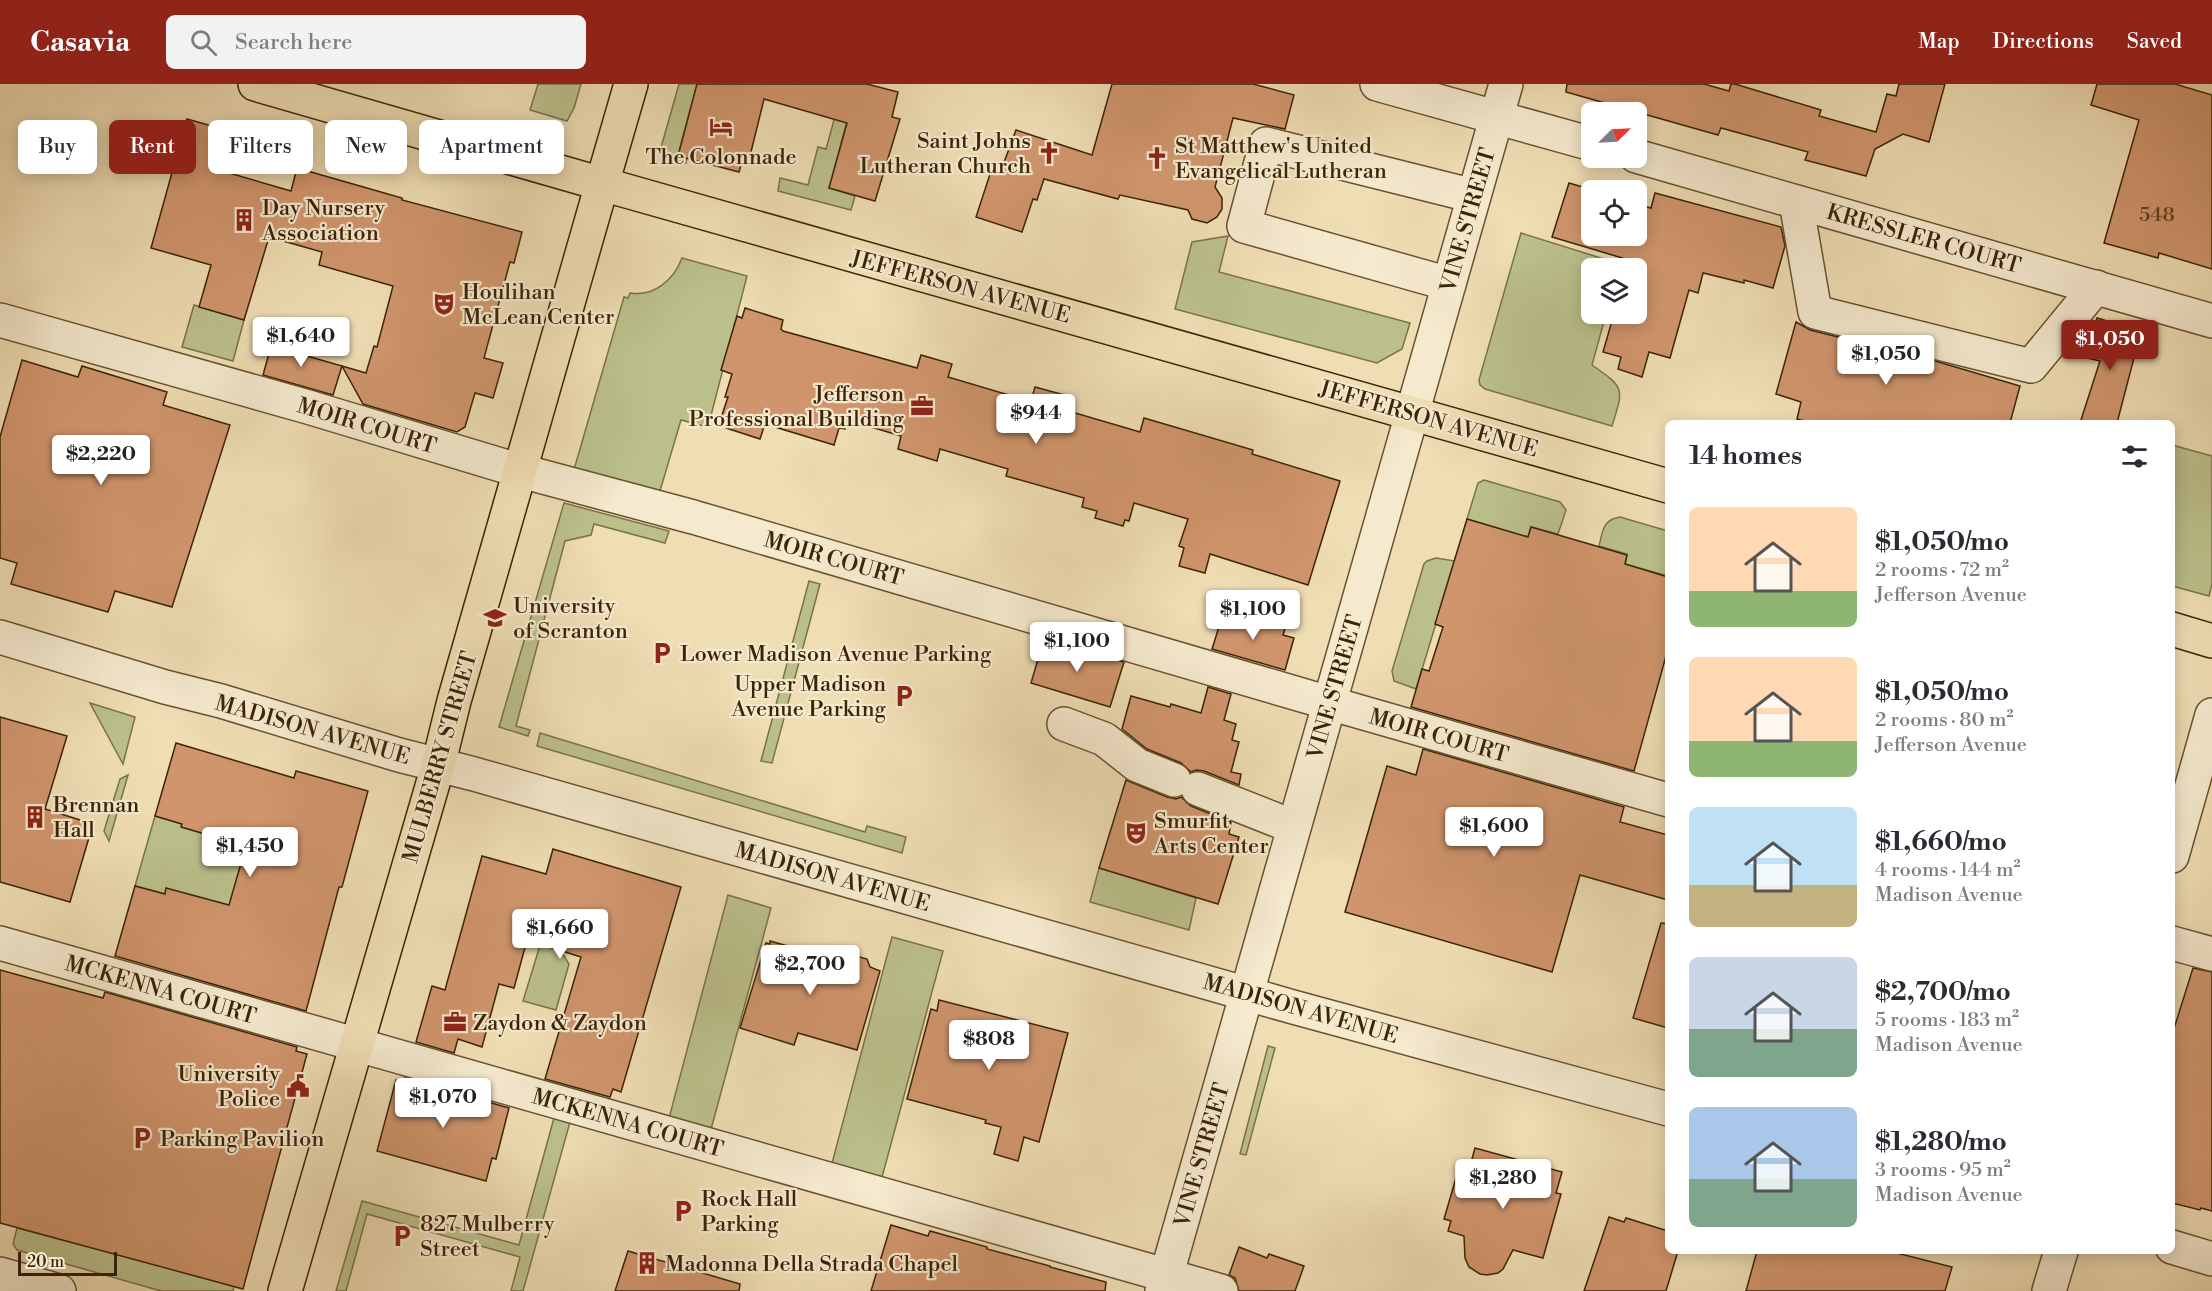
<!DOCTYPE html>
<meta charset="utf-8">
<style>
:root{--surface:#fff;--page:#f2f2f3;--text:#2b2b33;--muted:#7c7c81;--accent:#8f2418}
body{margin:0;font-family:"Libre Bodoni",serif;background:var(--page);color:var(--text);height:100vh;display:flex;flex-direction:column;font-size:22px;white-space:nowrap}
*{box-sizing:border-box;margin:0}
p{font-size:20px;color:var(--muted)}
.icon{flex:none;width:33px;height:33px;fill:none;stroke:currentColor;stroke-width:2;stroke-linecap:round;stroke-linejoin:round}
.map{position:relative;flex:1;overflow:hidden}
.details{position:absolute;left:1665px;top:336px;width:510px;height:834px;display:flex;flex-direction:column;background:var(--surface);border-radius:9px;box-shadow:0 3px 15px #0003}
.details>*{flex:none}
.banner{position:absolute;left:18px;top:36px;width:570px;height:54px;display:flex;gap:12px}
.needle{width:39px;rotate:66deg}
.fabs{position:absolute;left:1581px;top:18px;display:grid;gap:12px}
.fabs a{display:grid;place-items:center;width:66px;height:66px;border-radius:9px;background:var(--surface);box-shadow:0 3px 15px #0003;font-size:30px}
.scale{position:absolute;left:18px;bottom:15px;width:99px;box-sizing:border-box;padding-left:6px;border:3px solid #3c2406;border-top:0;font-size:16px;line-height:21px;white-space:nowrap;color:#3c2406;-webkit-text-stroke:4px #f5e9ce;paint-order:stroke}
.price{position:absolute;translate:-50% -51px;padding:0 14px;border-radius:6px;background:#fff;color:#222;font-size:20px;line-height:39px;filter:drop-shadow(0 2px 3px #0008)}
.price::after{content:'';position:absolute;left:50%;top:36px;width:18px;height:14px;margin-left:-9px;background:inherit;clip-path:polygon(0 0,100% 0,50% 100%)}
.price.on{background:var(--accent);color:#fff}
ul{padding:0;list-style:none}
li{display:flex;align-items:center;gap:18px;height:150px;padding:0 24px}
li span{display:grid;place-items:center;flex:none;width:168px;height:120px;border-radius:9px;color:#555}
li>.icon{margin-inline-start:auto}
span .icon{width:72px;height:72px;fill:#fffc;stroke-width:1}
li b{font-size:26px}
h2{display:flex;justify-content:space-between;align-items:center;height:72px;padding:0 24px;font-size:26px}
.chip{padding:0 21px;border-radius:9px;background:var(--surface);box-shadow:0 3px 15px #0003;font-size:21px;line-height:54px}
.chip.on{background:var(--accent);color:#fff}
header{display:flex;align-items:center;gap:36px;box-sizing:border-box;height:84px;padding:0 30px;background:var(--accent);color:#fff}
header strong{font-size:28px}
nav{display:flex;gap:33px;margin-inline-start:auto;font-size:21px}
.search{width:420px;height:54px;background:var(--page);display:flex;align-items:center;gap:15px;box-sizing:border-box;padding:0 21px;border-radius:9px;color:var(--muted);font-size:22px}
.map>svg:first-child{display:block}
</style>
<header>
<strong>Casavia</strong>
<div class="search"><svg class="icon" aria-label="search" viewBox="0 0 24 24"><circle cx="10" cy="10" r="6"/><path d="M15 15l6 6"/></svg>Search here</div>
<nav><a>Map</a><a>Directions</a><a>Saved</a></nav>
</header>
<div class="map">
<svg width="2212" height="1207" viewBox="0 0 2212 1207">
<rect width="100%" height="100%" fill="#efddb3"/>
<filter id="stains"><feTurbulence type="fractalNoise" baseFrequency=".00333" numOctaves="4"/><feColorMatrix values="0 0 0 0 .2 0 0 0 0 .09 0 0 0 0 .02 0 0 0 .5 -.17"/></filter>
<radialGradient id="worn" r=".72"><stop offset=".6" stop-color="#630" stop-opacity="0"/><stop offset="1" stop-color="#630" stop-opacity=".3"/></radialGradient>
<g fill="#bbc08b" stroke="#7c7248" stroke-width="1.5">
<path d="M538,0H581L574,24L567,37L530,26Z"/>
<path d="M679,0H697L678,71L687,74L686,79L663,73L660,67Z"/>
<path d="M844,0H857L829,104L855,112L851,126L778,107L780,94L808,101L818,63L826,65Z"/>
<path d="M1521,149L1620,180L1619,184H1592V230H1606L1592,281C1625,304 1624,304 1612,342L1485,305L1480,301L1479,296Z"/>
<path d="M1228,152L1219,188L1410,239L1402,265L1377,279L1175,225L1192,158Z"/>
<path d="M682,174L747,192L708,343L681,336L657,417L573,389L624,213L628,214L630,209C655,213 674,195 682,174Z"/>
<path d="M194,221L244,236L233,277L182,263Z"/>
<path d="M2172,361L2212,372V500L2209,512L2172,502Z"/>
<path d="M1484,396L1560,418L1566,426L1558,450L1531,443L1528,453L1467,435L1478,399Z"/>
<path d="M564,419L669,447L665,459L594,440L591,451L565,457L516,642L530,646L528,652L499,643Z"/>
<path d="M1620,433L1668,447V492L1625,480L1627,470L1599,462C1603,447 1602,436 1620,433Z"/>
<path d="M1436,474L1455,477L1416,605L1394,597L1392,587L1424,480L1427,477Z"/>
<path d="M809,497L820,500L772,679L761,677Z"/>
<path d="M90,619L135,633L123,680Z"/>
<path d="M540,649L865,748L867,742L906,753L902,769L537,662Z"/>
<path d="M128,691L109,757L104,747L120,695Z"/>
<path d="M155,732L182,740V743L215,753L247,759L229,824L166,805L165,810L135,802Z"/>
<path d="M1099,784L1196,814L1189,846L1090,818Z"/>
<path d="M728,811L771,824L710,1049L668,1038Z"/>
<path d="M545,845L548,846L569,880L556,926L523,917Z"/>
<path d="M892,853L943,867L881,1097L831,1083Z"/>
<path d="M1268,962L1275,964L1246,1071L1240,1070Z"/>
<path d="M554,1034L570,1038L523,1207H511L520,1173L367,1130L346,1207H336L362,1117L519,1161Z"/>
<path d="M17,1144L234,1202L233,1207H161L17,1166L13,1160Z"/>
</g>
<g fill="#d0956d" stroke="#3c2406" stroke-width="1.5">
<path d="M697,0H867L898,8L892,33L900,35L875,117L829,104L847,39L764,15L750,72L744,70L739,88L678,72Z"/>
<path d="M1112,0H1253L1294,11L1285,45L1233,34L1215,103L1222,114V125L1217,133L1207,139L1192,135L1188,126L1120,111L1118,115L1044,95L1037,116L1033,115L1022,148L976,133L994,78L1003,81L1016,46L1092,71Z"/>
<path d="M1567,0H1704L1729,7L1731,0H1735L1821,26L1819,32L1876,48L1887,10L1896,12L1899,0H1945L1929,58L1903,50L1875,65L1866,92L1805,76L1808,68L1721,44L1718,51L1566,8Z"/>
<path d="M2097,0H2175L2212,11V185L2159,169L2158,174L2104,159L2139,36L2091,21Z"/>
<path d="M187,35L230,47L219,86L291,107L297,84L402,114V116L522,148L514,179L510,178L484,274L503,279L493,314L475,309L465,343L457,348L363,320L342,282L366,289L374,262L377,263L393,202L319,181L322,168L269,153L244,236L199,223L211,181L151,164Z"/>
<path d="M1569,99L1593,106H1592V152H1636V120L1651,124L1655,109L1781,143L1785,162L1773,204L1744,196V199L1703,189L1698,209L1689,206L1670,274L1649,268L1642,293L1618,285L1621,273L1603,268L1614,230H1636V184H1627L1629,176L1552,153Z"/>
<path d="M745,224L783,236L781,245L783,247L917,284L921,271L952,280L948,293L1002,309L1031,317L1035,303L1068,312L1065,326L1140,348L1144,334L1253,366L1252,370L1340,397L1308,501L1210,470L1205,489L1179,482L1184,464L1179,462L1188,435L1134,419L1129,437L1125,436L1123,442L1095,434L1097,427L1082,423L1084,414L1006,392L1008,385L940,365L937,377L898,365L901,352L848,336L845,345L839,344L834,361L765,340L760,355L726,344L729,333L722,331L728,313H725L732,290L721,286L737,232L742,234Z"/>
<path d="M2097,234L2141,247L2117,339H2080L2100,277L2087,274Z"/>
<path d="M1796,238L1810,246L1935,277L2020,302L2010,339H1812L1797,335L1801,318L1776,310Z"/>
<path d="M273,255L309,266L307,272L342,282L333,311L263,291Z"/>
<path d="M22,276L78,293L82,282L167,308L163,321L230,341L172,523L115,507L108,528L11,500L17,479L0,474V353Z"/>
<path d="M1467,435L1528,453L1531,443L1627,471L1625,480L1668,493V565L1634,687L1411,623L1422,585L1429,587L1443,543L1435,540Z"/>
<path d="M1224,527L1285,545L1283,551L1294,554L1285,586L1212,565Z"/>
<path d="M1044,555L1124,578L1110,623L1031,599Z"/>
<path d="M1208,603L1231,610L1224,636L1236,640L1232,656L1239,658L1231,688L1241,690L1239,701L1204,687L1196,686L1191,688L1181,679L1147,665L1122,645L1131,612L1170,623L1171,620L1201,629Z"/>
<path d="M0,633L67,652L45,725L93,740L70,818L0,798Z"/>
<path d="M176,659L294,694L296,687L368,707L342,803H339L306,927L115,872L135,802L165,810L166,804L229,821L246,762L181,743L182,740L155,732Z"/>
<path d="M1423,665L1624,723L1620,738L1668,751V816L1580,791L1552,888L1345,828L1387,682L1416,691Z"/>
<path d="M1126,696L1167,713L1176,715L1181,713L1191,722L1231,738L1229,750L1239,753L1218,820L1099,784Z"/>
<path d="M553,765L681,803L621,1008L613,1005L610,1013L545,995L581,873L527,856L514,904L499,900L482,963L458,955L454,969L416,958L432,902L445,906L482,772L546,790Z"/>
<path d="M1661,839L1668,840V944L1633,934Z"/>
<path d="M770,857L837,876L849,870L867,875L870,883L880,887L857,966L798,949L794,961L740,944L766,859L770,860Z"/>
<path d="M2193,884L2212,888V1127L2201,1124L2200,1126L2172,1119V951Z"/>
<path d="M0,886L103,914L105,908L297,963L296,967L307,970L243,1205L0,1139Z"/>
<path d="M939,916L1068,949L1039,1058L1024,1053L1018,1077L994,1070L1001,1043L985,1039L986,1036L907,1015L931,925L937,927Z"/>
<path d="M405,994L509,1024L496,1075L492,1074L486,1097L377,1067L396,996L404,999Z"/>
<path d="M1475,1064L1562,1088L1556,1109L1561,1110L1543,1174L1513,1166L1503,1185L1498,1189L1487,1191L1480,1190L1469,1183L1465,1174L1464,1152L1448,1147L1451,1137L1444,1135L1456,1094L1466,1097Z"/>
<path d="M1609,1133L1624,1138L1626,1134L1668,1147V1167H1678L1666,1207H1584Z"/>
<path d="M891,1141L928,1152L930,1147L987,1163V1165L1050,1182V1183L1106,1198L1105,1207H871Z"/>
<path d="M1239,1163L1267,1174L1269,1170L1304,1182L1295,1207H1239L1235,1194L1229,1191Z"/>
<path d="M628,1167L740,1200L739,1207H615Z"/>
<path d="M1757,1167H1889L1952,1183L1945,1207H1746Z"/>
</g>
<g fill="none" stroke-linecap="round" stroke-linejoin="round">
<g stroke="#695231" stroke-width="36">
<g id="minor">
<path d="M1377,0L1592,60"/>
<path d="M1636,72L2212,237"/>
<path d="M1796,118L1815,228L2031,282L2096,203"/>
<path d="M1449,200L1244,142L1266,60L1474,112"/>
<path d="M0,236L308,323L521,387L693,433L1329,619L1668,716"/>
<path d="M0,553L165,603L221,617L399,671L474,690L1293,923L1668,1025"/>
<path d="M1064,640L1104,655L1137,681L1174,696"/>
<path d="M1198,705L1294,743"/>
<path d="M2172,772L2212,631"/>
<path d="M0,859L1221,1207"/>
<path d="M2172,859L2212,870"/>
<path d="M2172,1163L2212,1175"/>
<path d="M0,1190L59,1207"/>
<path d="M1162,1207L1506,0"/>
<path d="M2049,1207L2061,1167"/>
</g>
</g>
<g stroke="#3c2406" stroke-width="36">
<g id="major">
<path d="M2172,545L2212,557"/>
<path d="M285,1207L438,682L454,617L602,100L1668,402"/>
</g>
</g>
<g stroke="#3c2406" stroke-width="36">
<path id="highway" d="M255,0L602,100L631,0"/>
</g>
<use href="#minor" stroke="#f5e9ce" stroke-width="33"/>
<use href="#major" stroke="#efddb3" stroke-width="33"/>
<use href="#highway" stroke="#efddb3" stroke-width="33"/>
</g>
<defs>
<g id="hotel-bare" transform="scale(1.8)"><path d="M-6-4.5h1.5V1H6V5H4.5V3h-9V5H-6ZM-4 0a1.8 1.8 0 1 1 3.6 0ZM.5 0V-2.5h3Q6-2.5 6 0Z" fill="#8f2418" stroke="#f5e9ce" stroke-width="2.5" paint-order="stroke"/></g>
<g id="church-bare" transform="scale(1.8)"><path d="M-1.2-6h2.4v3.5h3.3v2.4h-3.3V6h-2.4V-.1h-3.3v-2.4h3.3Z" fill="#8f2418" stroke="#f5e9ce" stroke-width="2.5" paint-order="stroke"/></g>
<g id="building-bare" transform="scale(1.8)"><path d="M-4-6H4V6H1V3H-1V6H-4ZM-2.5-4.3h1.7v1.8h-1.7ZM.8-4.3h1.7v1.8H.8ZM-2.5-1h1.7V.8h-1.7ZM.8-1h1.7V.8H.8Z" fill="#8f2418" stroke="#f5e9ce" stroke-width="2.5" paint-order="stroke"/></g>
<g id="theatre-bare" transform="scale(1.8)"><path d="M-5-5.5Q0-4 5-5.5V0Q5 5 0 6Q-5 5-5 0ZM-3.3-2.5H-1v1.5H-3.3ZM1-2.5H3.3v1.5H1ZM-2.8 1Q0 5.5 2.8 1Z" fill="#8f2418" stroke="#f5e9ce" stroke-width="2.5" paint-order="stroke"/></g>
<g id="office-bare" transform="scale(1.8)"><path d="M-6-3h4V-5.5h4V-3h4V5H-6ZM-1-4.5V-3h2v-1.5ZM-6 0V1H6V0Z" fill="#8f2418" stroke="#f5e9ce" stroke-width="2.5" paint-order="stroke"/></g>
<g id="university-bare" transform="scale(1.8)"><path d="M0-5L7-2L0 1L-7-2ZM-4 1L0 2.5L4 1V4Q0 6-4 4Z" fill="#8f2418" stroke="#f5e9ce" stroke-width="2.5" paint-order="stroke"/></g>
<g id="parking-bare" transform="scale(1.8)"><path d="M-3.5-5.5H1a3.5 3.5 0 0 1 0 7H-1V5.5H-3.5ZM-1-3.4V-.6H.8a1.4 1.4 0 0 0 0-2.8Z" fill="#8f2418" stroke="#f5e9ce" stroke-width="2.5" paint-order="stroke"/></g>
<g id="civic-bare" transform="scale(1.8)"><path d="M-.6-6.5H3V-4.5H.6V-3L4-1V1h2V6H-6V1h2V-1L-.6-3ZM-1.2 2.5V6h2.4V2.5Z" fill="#8f2418" stroke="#f5e9ce" stroke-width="2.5" paint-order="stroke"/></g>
</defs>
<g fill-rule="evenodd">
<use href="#hotel-bare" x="721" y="43"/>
<use href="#church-bare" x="1049" y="69"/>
<use href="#church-bare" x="1157" y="74"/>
<use href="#building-bare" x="244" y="136"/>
<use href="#theatre-bare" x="444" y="220"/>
<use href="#office-bare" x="922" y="322"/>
<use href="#university-bare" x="495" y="534"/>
<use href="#parking-bare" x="662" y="569"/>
<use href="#parking-bare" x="904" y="612"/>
<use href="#building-bare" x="35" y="733"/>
<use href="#theatre-bare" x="1136" y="749"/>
<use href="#office-bare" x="455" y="938"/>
<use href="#civic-bare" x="298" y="1002"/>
<use href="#parking-bare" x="142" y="1054"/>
<use href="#parking-bare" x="683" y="1127"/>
<use href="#parking-bare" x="402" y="1152"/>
<use href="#building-bare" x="647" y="1179"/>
</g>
<g text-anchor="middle" stroke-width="4.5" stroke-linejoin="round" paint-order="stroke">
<g font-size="20" fill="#614020">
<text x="2157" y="137">548</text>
</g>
<g font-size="22" fill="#3c2406" stroke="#f5e9ce" text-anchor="start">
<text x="1031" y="64" text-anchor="end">Saint Johns<tspan x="1031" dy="25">Lutheran Church</tspan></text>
<text x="1175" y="69">St Matthew's United<tspan x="1175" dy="25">Evangelical Lutheran</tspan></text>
<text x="721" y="80" text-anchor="middle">The Colonnade</text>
<text x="262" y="131">Day Nursery<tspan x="262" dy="25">Association</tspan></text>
<text x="462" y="215">Houlihan<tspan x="462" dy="25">McLean Center</tspan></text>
<text x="904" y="317" text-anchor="end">Jefferson<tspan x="904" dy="25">Professional Building</tspan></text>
<text x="513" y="529">University<tspan x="513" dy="25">of Scranton</tspan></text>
<text x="680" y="577">Lower Madison Avenue Parking</text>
<text x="886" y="607" text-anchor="end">Upper Madison<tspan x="886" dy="25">Avenue Parking</tspan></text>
<text x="53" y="728">Brennan<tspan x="53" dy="25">Hall</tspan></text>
<text x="1154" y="744">Smurfit<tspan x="1154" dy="25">Arts Center</tspan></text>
<text x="473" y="946">Zaydon &amp; Zaydon</text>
<text x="280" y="997" text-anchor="end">University<tspan x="280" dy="25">Police</tspan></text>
<text x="160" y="1062">Parking Pavilion</text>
<text x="701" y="1122">Rock Hall<tspan x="701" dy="25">Parking</tspan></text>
<text x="420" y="1147">827 Mulberry<tspan x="420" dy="25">Street</tspan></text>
<text x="665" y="1187">Madonna Della Strada Chapel</text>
</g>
<g font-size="22" fill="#3c2406" stroke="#f5e9ce">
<text transform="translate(1467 136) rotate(-74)" y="8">VINE STREET</text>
<text transform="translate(1924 154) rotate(16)" y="8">KRESSLER COURT</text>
<text transform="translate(961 202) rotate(15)" y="8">JEFFERSON AVENUE</text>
<text transform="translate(1429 334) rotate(16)" y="8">JEFFERSON AVENUE</text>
<text transform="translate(367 341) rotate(17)" y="8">MOIR COURT</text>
<text transform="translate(834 474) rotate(16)" y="8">MOIR COURT</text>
<text transform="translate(1334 603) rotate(-74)" y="8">VINE STREET</text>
<text transform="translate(313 645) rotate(16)" y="8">MADISON AVENUE</text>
<text transform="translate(1439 651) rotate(16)" y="8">MOIR COURT</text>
<text transform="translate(439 673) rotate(-74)" y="8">MULBERRY STREET</text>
<text transform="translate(833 792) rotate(16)" y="8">MADISON AVENUE</text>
<text transform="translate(161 905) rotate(16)" y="8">MCKENNA COURT</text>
<text transform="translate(1301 924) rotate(16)" y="8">MADISON AVENUE</text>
<text transform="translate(628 1038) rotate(16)" y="8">MCKENNA COURT</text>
<text transform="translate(1201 1071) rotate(-74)" y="8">VINE STREET</text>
</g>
</g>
<rect width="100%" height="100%" filter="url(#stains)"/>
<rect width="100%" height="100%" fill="url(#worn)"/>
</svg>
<div class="fabs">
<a><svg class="needle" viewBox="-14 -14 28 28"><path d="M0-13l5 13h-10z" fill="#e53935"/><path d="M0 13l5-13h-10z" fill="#7c7c81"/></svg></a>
<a><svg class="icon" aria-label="locate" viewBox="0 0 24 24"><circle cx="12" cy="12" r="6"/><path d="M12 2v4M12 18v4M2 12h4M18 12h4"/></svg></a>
<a><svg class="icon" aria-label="layers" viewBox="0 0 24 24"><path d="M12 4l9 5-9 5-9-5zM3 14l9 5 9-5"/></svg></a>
</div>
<div class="scale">20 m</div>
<b class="price" style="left:301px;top:284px">$1,640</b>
<b class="price on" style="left:2110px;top:287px">$1,050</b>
<b class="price" style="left:1886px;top:302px">$1,050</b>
<b class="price" style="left:1036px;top:361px">$944</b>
<b class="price" style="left:101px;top:402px">$2,220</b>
<b class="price" style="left:1253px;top:557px">$1,100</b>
<b class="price" style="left:1077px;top:589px">$1,100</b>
<b class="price" style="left:1494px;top:774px">$1,600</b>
<b class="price" style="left:250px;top:794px">$1,450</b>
<b class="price" style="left:560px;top:876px">$1,660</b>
<b class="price" style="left:810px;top:912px">$2,700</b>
<b class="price" style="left:989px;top:987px">$808</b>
<b class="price" style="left:443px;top:1045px">$1,070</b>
<b class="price" style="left:1503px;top:1126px">$1,280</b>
<div class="banner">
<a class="chip">Buy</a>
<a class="chip on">Rent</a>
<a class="chip">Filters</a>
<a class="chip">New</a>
<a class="chip">Apartment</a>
</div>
<section class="details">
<h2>14 homes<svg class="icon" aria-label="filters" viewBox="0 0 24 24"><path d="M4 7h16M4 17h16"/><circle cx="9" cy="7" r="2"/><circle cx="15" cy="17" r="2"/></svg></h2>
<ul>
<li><span style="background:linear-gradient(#ffd9b3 70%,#8fb573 0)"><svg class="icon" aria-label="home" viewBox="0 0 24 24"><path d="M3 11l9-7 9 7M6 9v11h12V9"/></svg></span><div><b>$1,050/mo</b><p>2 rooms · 72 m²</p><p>Jefferson Avenue</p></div></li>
<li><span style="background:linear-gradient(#ffd9b3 70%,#8fb573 0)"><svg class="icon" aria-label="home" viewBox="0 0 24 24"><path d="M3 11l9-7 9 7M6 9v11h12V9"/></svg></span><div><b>$1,050/mo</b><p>2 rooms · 80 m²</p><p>Jefferson Avenue</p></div></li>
<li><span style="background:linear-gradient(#bfe0f5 65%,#c2b280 0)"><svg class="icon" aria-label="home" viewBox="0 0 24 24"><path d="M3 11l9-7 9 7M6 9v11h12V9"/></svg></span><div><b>$1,660/mo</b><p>4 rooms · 144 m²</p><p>Madison Avenue</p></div></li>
<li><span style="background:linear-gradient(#c9d6e8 60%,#7fa58c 0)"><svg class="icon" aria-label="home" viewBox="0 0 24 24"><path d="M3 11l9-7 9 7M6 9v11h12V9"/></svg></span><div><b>$2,700/mo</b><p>5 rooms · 183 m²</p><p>Madison Avenue</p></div></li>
<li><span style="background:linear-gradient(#a9c7e8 60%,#7fa58c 0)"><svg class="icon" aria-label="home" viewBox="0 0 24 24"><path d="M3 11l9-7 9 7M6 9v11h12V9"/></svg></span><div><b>$1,280/mo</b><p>3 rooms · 95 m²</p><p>Madison Avenue</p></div></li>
</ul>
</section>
</div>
